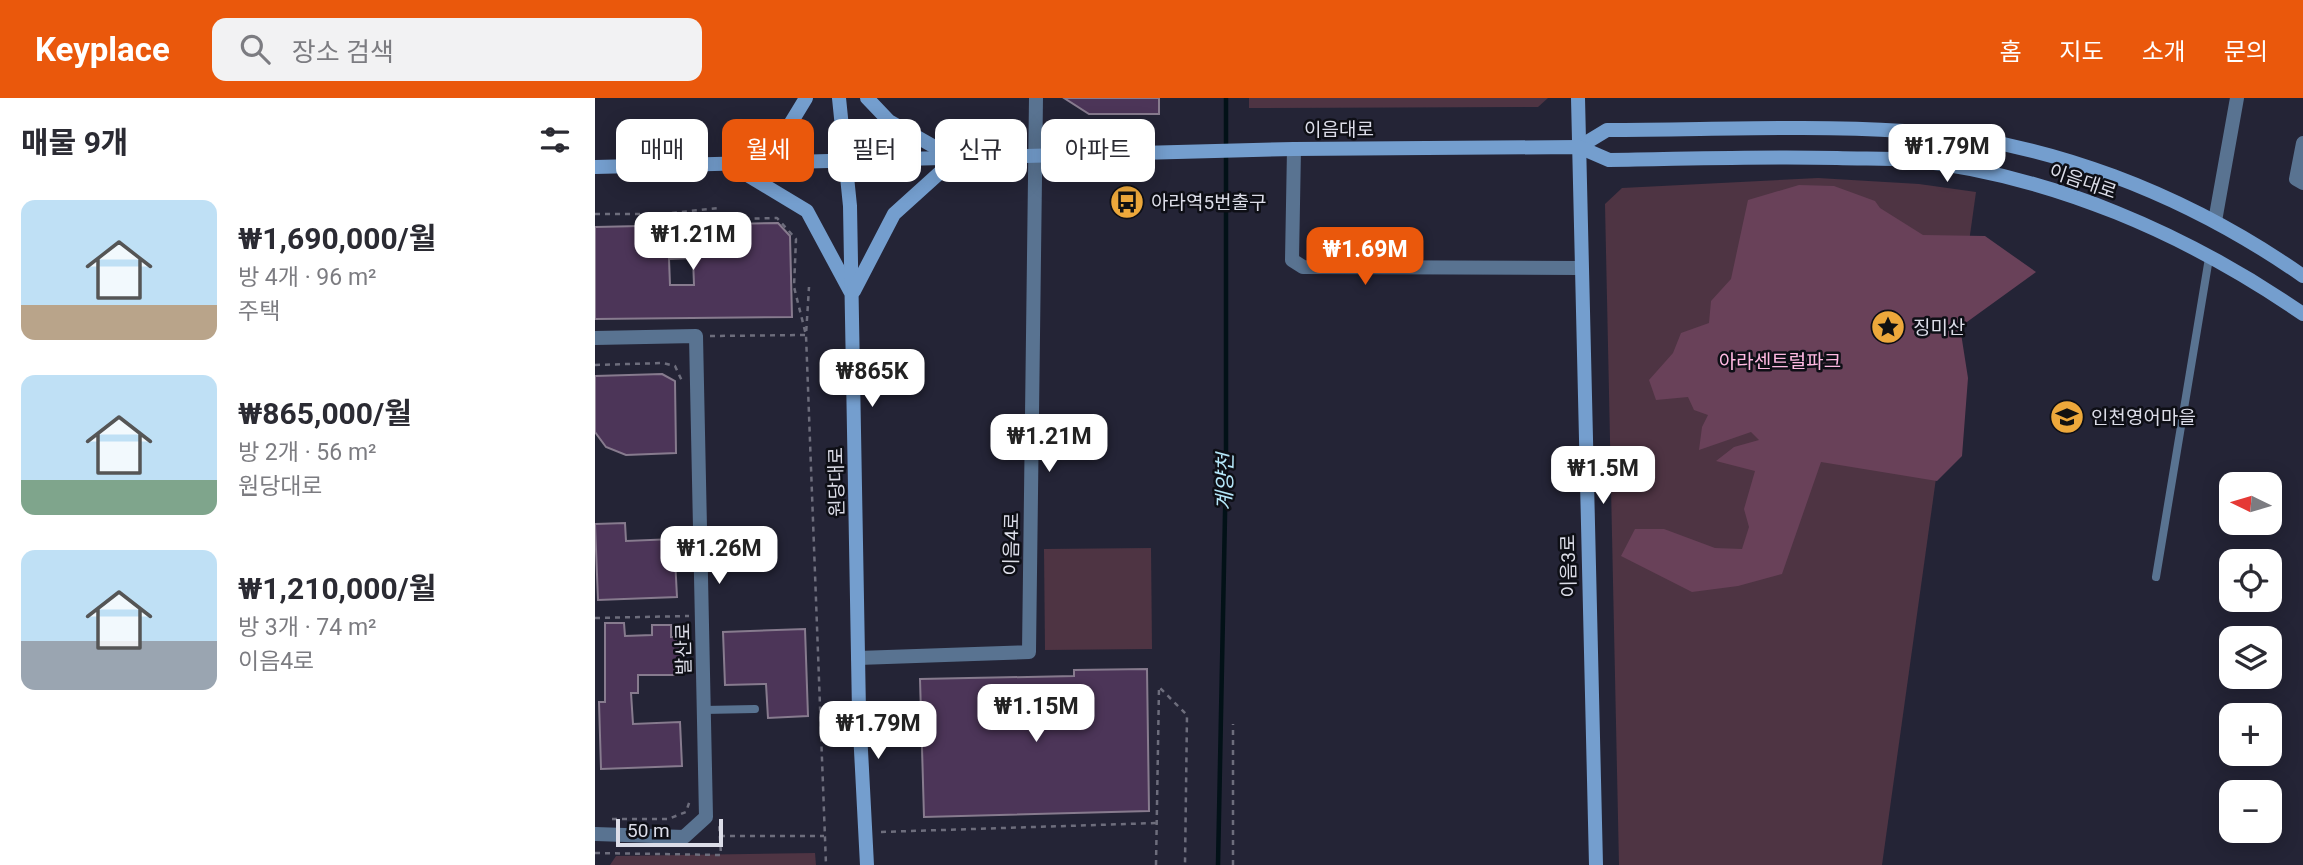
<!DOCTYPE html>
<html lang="ko">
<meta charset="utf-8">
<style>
:root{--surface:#fff;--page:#f2f2f3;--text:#2b2b33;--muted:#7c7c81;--accent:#ea580c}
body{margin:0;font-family:Roboto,"Noto Sans KR",sans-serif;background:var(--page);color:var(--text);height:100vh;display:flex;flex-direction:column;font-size:26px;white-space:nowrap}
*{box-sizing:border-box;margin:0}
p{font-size:23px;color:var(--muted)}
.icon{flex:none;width:38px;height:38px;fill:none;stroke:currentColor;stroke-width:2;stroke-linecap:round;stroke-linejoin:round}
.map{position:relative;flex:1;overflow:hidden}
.details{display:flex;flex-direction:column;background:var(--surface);width:595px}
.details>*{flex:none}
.top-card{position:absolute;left:21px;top:21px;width:665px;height:63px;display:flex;gap:14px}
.needle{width:46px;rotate:275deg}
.fabs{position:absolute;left:1624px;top:374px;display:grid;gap:14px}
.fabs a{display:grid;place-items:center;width:63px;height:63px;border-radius:14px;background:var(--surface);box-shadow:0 4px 18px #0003;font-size:35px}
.scale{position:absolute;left:21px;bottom:18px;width:107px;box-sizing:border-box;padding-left:7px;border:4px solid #dcdde8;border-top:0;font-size:19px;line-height:24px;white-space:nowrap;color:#dcdde8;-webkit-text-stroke:5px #0e0f16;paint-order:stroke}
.price{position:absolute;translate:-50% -60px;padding:0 16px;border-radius:14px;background:#fff;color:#222;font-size:23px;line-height:46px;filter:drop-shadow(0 2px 4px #0008)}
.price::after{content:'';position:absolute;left:50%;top:42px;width:21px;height:16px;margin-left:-10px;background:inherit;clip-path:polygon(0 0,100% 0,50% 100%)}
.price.on{background:var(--accent);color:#fff}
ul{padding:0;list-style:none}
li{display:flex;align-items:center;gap:21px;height:175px;padding:0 21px}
li span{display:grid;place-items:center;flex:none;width:196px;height:140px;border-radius:14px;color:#555}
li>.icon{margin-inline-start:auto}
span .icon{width:84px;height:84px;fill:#fffc;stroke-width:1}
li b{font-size:30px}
h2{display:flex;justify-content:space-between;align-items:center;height:84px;padding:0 21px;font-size:30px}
.pill{padding:0 24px;border-radius:14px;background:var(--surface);box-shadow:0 4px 18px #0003;font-size:24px;line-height:63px}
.pill.on{background:var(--accent);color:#fff}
header{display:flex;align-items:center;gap:42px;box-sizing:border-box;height:98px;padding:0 35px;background:var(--accent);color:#fff}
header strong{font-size:33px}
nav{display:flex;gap:38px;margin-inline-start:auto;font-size:24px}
.search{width:490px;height:63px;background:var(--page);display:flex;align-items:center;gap:18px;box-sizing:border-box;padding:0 24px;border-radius:14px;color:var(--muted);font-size:26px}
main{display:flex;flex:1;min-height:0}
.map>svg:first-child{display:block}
</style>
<header>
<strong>Keyplace</strong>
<div class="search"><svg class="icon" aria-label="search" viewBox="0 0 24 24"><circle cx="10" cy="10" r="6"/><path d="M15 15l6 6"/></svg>장소 검색</div>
<nav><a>홈</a><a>지도</a><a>소개</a><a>문의</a></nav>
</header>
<main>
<section class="details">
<h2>매물 9개<svg class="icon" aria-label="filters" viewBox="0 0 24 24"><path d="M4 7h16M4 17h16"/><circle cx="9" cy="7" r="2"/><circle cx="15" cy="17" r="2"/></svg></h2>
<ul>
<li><span style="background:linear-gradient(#bfe0f5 75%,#b9a48a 0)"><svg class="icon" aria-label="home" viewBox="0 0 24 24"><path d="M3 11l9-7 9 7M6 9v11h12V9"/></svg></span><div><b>₩1,690,000/월</b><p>방 4개 · 96 m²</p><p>주택</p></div></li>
<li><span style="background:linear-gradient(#bfe0f5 75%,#7fa58c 0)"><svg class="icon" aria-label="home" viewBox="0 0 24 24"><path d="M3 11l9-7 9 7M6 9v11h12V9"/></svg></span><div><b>₩865,000/월</b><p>방 2개 · 56 m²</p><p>원당대로</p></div></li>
<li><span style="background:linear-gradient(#bfe0f5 65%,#9aa5b1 0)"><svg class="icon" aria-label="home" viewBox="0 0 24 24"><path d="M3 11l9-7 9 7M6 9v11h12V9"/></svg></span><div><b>₩1,210,000/월</b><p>방 3개 · 74 m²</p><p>이음4로</p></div></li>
</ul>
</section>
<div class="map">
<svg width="1708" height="767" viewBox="0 0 1708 767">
<rect width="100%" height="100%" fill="#242436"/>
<g fill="#4e3443">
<path d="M654,0H953L943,9L654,10Z"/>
<path d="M1223,80L1324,86L1381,94L1287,767H1024L1010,106L1027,90Z"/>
<path d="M556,450L557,551L450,552L449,451Z"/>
<path d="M220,755L221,767H15L21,758Z"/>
</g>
<path fill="#694159" d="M1204,87L1239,88L1280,103L1285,110L1328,137L1390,138L1441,174L1365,229L1373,280L1367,358L1342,383L1226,364L1187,476L1143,488L1097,494L1026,458L1040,431H1069L1120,450L1147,451L1154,429L1149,411L1160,373L1121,363L1139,349L1164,342L1156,334L1104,352L1107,329L1113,317L1099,312L1093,299L1061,302L1054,282L1078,255L1086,235L1114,225L1116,203L1136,181L1153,102Z"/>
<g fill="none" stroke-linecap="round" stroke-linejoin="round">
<path stroke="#021117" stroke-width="4.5" d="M623,767L631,367V0"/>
</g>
<g fill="#4c3558" stroke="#877b8e" stroke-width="2" fill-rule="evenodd">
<path d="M469,0H564V16H494Z"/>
<path d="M183,125L195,138L197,219L0,221V129ZM98,160L99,187H75L74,161Z"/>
<path d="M67,276L80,283L81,355L31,357L11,349L0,334V278Z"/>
<path d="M30,425L31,443L79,441L82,499L3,502L0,426Z"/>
<path d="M10,525H29L30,538L57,537V527H76V539H86V577H43V595H36L38,626L85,624L87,668L6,671L4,604H10Z"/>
<path d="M210,531L213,618L173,620L171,586L130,587L128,534Z"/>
<path d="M552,571L554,713L329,719L325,581L479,578V572Z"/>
</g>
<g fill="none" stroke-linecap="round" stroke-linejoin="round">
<g stroke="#6d6d7c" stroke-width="2.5" stroke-dasharray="5 5" stroke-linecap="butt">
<path d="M0,116H60L104,122L182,120L201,141L199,189L211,237L231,767"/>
<path d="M67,116L124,110"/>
<path d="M115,238L211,237L214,189"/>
<path d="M0,267L68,265L80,268L87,283"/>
<path d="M0,520L94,518"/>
<path d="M17,721H73L91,714L95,702"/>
<path d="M286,734L562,725"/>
<path d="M125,738H229"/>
<path d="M0,755L126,757L124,725"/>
<path d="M561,767L564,589L592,617L590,767"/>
<path d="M638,767V626"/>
</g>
<g stroke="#597391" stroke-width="8">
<path d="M1561,479L1614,160"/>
<path d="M109,612L160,611"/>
</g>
<g stroke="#597391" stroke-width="14">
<path d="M1708,45L1701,81L1708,85"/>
<path d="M699,51L697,162L708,169L985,170"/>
<path d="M1620,123L1642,0"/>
<path d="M0,240L101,238L111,719L89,739L0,736"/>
<path d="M263,560L434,554L441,0"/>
</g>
<g stroke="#749ece" stroke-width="14">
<path d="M211,0L194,28L134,66L212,113L255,193"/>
<path d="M244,0L255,108L264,614L272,767"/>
<path d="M272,0L294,23L359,60"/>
<path d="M983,0L1001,767"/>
<path d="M984,49L1012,32C1111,32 1211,27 1309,33C1452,41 1592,97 1708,178"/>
<path d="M0,69L699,51L984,49L1014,62C1090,61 1166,58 1242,60C1267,61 1292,60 1316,62C1457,77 1592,136 1708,216"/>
<path d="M259,193L299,116L361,60"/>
</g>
</g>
<defs>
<g id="bus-disc" transform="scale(1.75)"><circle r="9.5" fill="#eda83b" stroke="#0e0f16"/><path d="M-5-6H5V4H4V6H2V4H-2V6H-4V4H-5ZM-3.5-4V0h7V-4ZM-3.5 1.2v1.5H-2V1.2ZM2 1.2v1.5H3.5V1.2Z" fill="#111"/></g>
<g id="sight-disc" transform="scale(1.75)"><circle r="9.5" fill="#eda83b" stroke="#0e0f16"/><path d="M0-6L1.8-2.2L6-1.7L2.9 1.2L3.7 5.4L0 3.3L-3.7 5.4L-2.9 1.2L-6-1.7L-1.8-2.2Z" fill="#111"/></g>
<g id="school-disc" transform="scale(1.75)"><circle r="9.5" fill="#eda83b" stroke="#0e0f16"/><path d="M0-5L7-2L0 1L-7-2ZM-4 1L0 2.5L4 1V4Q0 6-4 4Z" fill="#111"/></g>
</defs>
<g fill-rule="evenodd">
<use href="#bus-disc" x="532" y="104"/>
<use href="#sight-disc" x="1293" y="229"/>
<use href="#school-disc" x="1472" y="319"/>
</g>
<g text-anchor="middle" stroke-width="5" stroke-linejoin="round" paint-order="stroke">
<g font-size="19" fill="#dcdde8" stroke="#0e0f16">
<text x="744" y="38">이음대로</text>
<text transform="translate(1488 83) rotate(19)" y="7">이음대로</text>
<text transform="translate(241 384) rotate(-91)" y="7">원당대로</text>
<text transform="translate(416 446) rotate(-89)" y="7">이음4로</text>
<text transform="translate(973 468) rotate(-91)" y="7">이음3로</text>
<text transform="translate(88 551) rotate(-91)" y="7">발산로</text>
</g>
<g font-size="19" fill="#dcdde8" stroke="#0e0f16" text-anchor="start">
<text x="556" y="111">아라역5번출구</text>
<text x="1318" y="236">징미산</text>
<text x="1496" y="326">인천영어마을</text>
</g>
<g font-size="19" fill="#ffb9e2" stroke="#0e0f16">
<text x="1185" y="270">아라센트럴파크</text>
</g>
<g font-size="21" font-style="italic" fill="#b5e7f9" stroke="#0e0f16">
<text transform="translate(630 384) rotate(-89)" y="7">계양천</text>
</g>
</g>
</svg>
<div class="fabs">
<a><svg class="needle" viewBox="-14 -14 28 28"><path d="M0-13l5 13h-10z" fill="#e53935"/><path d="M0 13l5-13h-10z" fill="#7c7c81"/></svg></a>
<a><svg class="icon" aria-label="locate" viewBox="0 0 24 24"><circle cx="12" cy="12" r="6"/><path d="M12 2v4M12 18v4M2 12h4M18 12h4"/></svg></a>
<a><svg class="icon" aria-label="layers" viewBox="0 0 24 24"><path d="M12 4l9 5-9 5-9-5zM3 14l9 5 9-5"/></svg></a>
<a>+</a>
<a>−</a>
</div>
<div class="scale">50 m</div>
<b class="price" style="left:1352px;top:86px">₩1.79M</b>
<b class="price" style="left:98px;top:174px">₩1.21M</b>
<b class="price on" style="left:770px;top:189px">₩1.69M</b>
<b class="price" style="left:277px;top:311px">₩865K</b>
<b class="price" style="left:454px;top:376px">₩1.21M</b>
<b class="price" style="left:1008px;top:408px">₩1.5M</b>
<b class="price" style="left:124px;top:488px">₩1.26M</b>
<b class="price" style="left:441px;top:646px">₩1.15M</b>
<b class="price" style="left:283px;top:663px">₩1.79M</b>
<div class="top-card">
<a class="pill">매매</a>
<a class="pill on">월세</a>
<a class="pill">필터</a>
<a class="pill">신규</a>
<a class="pill">아파트</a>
</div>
</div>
</main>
